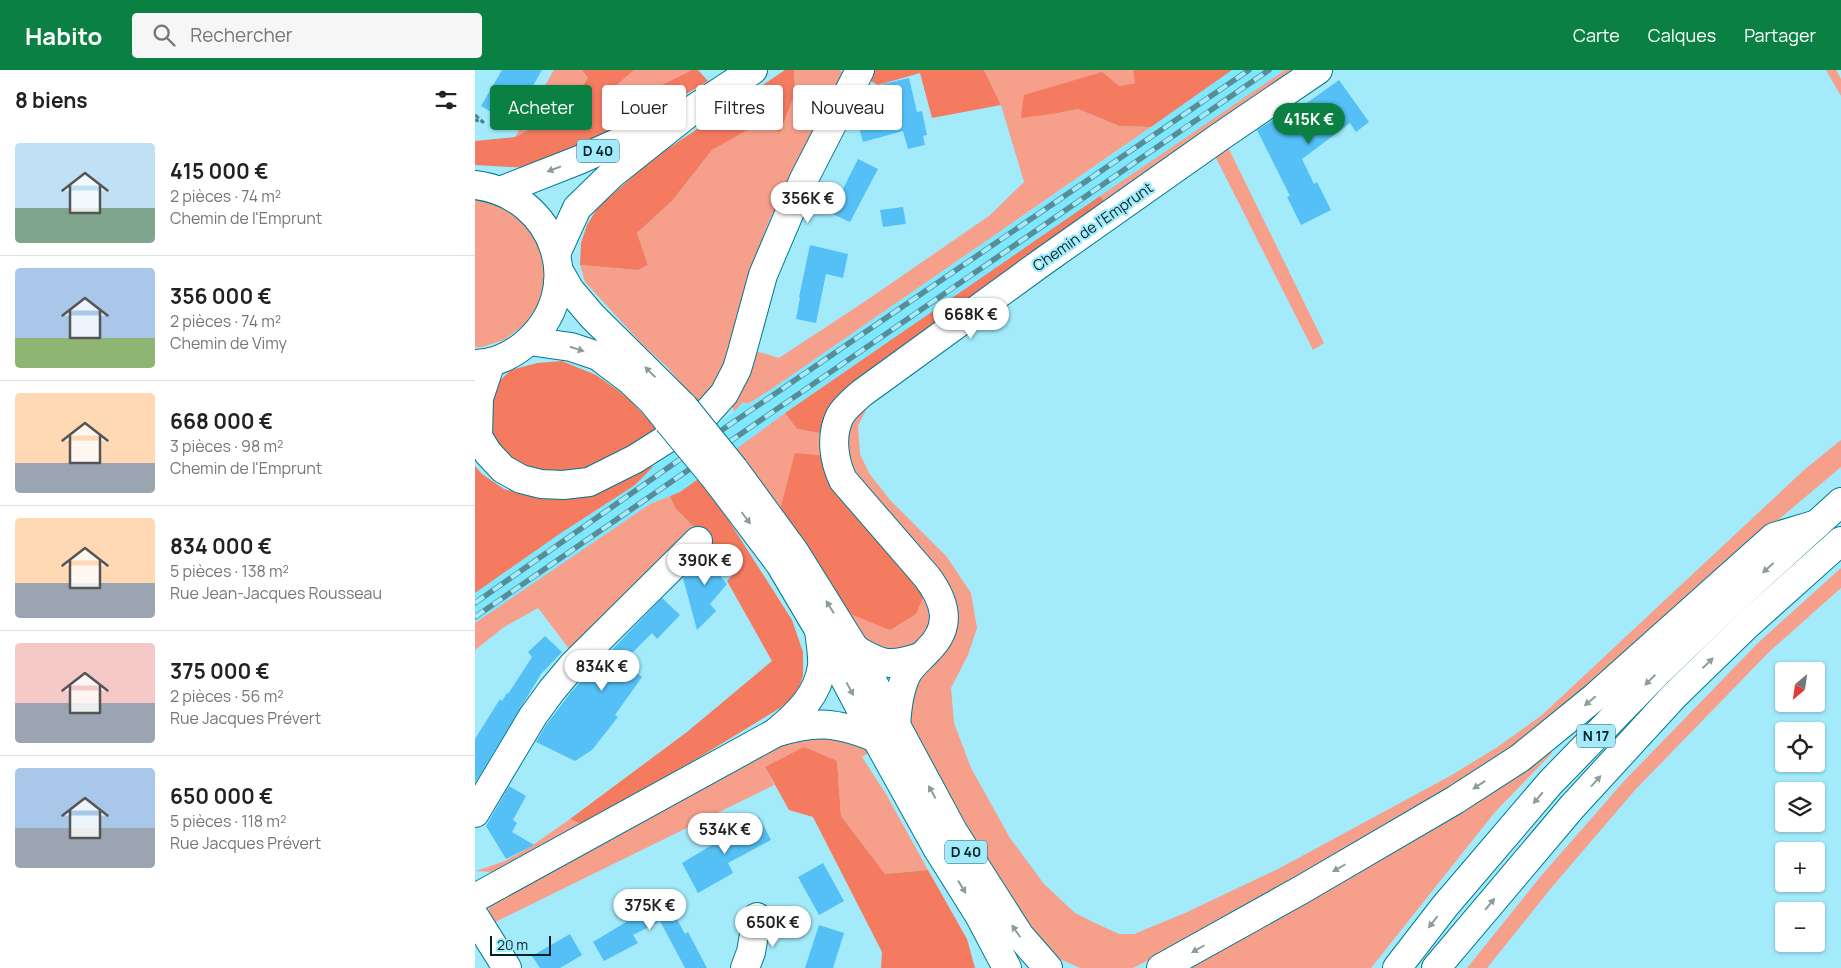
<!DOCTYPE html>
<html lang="fr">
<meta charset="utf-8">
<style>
:root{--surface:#fff;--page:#f6f6f6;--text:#222;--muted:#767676;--line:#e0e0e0;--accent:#0b8043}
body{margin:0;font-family:Manrope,sans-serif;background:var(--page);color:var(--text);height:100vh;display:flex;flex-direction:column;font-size:19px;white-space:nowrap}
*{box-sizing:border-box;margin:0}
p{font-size:16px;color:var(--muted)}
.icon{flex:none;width:28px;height:28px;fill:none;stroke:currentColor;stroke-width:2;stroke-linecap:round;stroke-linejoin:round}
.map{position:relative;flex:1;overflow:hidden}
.side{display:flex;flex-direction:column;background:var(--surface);width:475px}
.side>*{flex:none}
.guide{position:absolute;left:15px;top:15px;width:475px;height:45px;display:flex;gap:10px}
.needle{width:32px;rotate:209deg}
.buttons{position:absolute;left:1300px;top:592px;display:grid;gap:10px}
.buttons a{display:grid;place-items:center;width:50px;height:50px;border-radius:5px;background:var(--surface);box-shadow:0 1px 4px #0004;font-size:25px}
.scale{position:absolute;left:15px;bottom:12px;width:61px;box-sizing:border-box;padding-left:5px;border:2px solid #042329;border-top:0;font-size:14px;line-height:18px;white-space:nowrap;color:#042329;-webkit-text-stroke:4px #a3ebfb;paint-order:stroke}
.price{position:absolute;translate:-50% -42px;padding:0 11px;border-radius:18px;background:#fff;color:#222;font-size:16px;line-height:32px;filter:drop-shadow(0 1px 2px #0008)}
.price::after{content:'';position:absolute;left:50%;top:30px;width:15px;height:11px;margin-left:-8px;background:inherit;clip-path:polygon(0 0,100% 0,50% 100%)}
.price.active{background:var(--accent);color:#fff}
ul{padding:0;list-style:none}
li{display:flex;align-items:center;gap:15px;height:125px;padding:0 15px}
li+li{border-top:1px solid var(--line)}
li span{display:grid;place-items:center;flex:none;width:140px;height:100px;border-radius:5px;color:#555}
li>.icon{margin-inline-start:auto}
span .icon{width:60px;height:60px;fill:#fffc;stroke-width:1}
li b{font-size:21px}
h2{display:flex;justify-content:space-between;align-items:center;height:60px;padding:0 15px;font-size:21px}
.pill{padding:0 18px;border-radius:5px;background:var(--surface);box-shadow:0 1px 4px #0004;font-size:18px;line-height:45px}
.pill.active{background:var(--accent);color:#fff}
header{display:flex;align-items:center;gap:30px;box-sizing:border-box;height:70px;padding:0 25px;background:var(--accent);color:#fff}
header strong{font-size:24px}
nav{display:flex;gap:28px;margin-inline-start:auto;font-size:18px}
.search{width:350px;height:45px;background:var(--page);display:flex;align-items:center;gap:12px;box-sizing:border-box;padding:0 18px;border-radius:5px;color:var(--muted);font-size:19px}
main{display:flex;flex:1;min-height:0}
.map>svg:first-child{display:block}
</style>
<header>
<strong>Habito</strong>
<div class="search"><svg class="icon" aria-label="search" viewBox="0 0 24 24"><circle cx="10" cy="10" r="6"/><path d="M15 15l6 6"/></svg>Rechercher</div>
<nav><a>Carte</a><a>Calques</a><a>Partager</a></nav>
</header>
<main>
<section class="side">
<h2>8 biens<svg class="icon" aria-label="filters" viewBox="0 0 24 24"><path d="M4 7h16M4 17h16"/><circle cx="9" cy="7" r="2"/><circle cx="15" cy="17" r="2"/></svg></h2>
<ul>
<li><span style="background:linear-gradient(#bfe0f5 65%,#7fa58c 0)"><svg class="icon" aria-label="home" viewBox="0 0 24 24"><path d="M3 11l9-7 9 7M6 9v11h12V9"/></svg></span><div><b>415 000 €</b><p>2 pièces · 74 m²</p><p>Chemin de l'Emprunt</p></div></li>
<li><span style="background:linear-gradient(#a9c7e8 70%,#8fb573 0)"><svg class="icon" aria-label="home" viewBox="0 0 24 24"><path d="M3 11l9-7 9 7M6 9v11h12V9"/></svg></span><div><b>356 000 €</b><p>2 pièces · 74 m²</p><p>Chemin de Vimy</p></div></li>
<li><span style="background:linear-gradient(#ffd9b3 70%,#9aa5b1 0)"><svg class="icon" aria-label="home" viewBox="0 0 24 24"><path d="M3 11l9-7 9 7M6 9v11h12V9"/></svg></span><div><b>668 000 €</b><p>3 pièces · 98 m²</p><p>Chemin de l'Emprunt</p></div></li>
<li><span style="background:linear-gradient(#ffd9b3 65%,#9aa5b1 0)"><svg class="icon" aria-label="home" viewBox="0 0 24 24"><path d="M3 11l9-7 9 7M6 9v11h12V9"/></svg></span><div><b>834 000 €</b><p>5 pièces · 138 m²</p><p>Rue Jean-Jacques Rousseau</p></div></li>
<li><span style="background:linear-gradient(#f6c9c9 60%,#9aa5b1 0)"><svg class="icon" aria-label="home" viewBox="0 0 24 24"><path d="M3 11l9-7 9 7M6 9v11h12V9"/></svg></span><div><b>375 000 €</b><p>2 pièces · 56 m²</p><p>Rue Jacques Prévert</p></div></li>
<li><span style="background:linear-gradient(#a9c7e8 60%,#9aa5b1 0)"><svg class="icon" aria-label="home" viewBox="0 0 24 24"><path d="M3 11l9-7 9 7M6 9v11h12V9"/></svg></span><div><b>650 000 €</b><p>5 pièces · 118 m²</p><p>Rue Jacques Prévert</p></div></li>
</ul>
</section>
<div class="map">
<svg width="1366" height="898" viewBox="0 0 1366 898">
<rect width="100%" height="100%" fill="#a3ebfb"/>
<path fill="#7ee8ff" d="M756,0H810L310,343L205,422L175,434L0,553V523L86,463L160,415L179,396L241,355L259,342L268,332L273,334L304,314L648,77Z"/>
<g fill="#f69f8b">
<path d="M79,0H107L113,8L87,43L40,67Z"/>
<path d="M159,0H217L138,39L128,27Z"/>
<path d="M319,0H365L370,6L295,149L275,201L256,274L246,305L225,336L193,298L167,274L110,212L105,195L163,200L173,195L162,163L197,131L237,80L283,53L320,23Z"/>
<path d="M509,0H658L661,13L644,16L583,43L603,39L644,56L676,57L304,314L273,334L268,332L259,342L257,335L281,281L304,288L389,232L514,146L549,112L526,35Z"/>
<path d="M810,0H833L635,138L625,126Z"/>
<path d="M1351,0H1361L1366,9V26Z"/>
<path d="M750,71L849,273L838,280L740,86Z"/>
<path d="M0,129L19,130L49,150L62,169L69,192V215L62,237L48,256L29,270L7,277H0Z"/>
<path d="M381,335L393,336L383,356L385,384L394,403L415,430L472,487L496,523L502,558L493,585L476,618L479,653L496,698L535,768L569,814L600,843L618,852L644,864H659L710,843L803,799L975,706L1021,678L1067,645L1329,400L1366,370V397L1296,456L1167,571L1041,677L979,717L732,861L658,898H605L578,886L562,870L522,811L433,655L432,626L476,551L376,409L367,366Z"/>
<path d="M310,343L322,359L350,364L352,386L305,440L261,379Z"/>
<path d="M195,426L200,438L218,456L95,580L63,538L29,557L0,580V553L175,434Z"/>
<path d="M1366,498V518L1295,581L1160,720L1077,817L1012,898H992L1066,806L1150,710L1284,572Z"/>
<path d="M451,519L462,553L433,583L394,581L371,542Z"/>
<path d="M369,664L396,681L387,687L411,724L453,800L410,804L366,746L362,692L290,697L299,715L14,855L11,846L17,833L264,696L322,668Z"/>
<path d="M1071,675L1077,683L1020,742L896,898H705Z"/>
<path d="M95,749L106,754L17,802L1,801L30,791L55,777Z"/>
</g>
<g fill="#f47a60">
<path d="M107,0H159L128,27L138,39L217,0H223L233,11L162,53L55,98L0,95V71L40,67L87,43L113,8Z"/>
<path d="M310,0H319L320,23L305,62L283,54L237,80L197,131L162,163L173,195L163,200L105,195L106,173L112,155L123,137L179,88Z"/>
<path d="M399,0H509L526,35L457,48L445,3L403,15L394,10Z"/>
<path d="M658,0H757L676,57L644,56L603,39L583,43L546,48L549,25L627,2L644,16L660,13Z"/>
<path d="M625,126L635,138L350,364L322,359L310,343Z"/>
<path d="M87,291L121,305L152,327L184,361L114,400L88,404L56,403L35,390L16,368L18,317L36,300L62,293Z"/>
<path d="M320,383L352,386L451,519L441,544L415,560L371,542L305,440Z"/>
<path d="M0,396L7,404L29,419L54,426H87L179,396L160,415L86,463L0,523Z"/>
<path d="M223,409L254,451L317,550L328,582V606L321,625L305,638L215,693L106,754L95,749L212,662L297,591L252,511L262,500L200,438L195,426L205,422Z"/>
<path d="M329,677L362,691L366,746L410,804L453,800L492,869L500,898H406L407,882L338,747L314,740L290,697Z"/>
</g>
<g fill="#54c0f6">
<path d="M27,0H67L36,54L6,36Z"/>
<path d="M434,8L442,42L447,41L452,65L448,66L450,75L433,79L428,61L388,72L381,46L414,38L408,14Z"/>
<path d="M864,10L894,52L881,62L875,53L827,89L839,114L842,112L856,140L826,155L812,127L815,126L782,60L806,45L808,50Z"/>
<path d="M383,89L403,99L375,152L347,139L356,119L366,123Z"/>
<path d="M428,137L431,154L408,157L405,140Z"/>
<path d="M335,175L373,184L368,208L351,204L341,253L321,249L325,228L324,227Z"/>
<path d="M237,478L256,497L246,507L252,514L235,534L241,541L222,560L208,508Z"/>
<path d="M187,528L205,545L182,569L177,563L148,592L167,607L140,645L143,647L117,680L100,691L61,672L71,655L97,621Z"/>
<path d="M70,566L87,582L66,604L0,713V669L25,629L27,631L32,623L33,624L57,587L53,582Z"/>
<path d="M34,716L51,726L38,750L42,753L37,762L59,775L31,789L11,756Z"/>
<path d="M284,747L296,770L253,793L258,803L223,823L207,793L242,772L241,771Z"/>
<path d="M348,793L369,831L344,845L323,807Z"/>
<path d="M186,820L210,864L213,862L232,898H210L185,851L158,865L163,873L129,891L118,872L151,852L146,841Z"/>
<path d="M344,855L369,863L358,898H330Z"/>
<path d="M95,864L107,885L85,898H65L57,886Z"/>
</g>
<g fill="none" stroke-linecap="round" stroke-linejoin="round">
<g stroke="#00798c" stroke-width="30">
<g id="minor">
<path d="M0,362L13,383L28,399L46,409L66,414L88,415L114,412L160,389L231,344L249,324L262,299L267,282L288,205L328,111L385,0"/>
<path d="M3,368L4,328L16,292"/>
<path d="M380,579C406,595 415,597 445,587"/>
<path d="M421,658C422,638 424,619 433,602C439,593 447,587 454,579C478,555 470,531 452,507L368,410C359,391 355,366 365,346C370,337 379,330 387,323L566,193L746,66L843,0"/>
<path d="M301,662C323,644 343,625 347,596C348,585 345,571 344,560"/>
<path d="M0,743L58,646L77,620L98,595L223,471"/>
<path d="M0,828L300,663C341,650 361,652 401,668"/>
<path d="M0,847L32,898"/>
<path d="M270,898L276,882L282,847"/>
</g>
</g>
<g stroke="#00798c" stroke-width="30">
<g id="major">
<path d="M0,115C81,125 114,221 49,275C35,286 18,294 0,294"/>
<path d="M25,121L104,90L182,55"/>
<path d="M81,184L102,138L137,104L220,38L278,0"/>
<path d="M84,201L95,220L117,246L209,337"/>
<path d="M54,271L96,277L123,286L156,311L177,331L193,351"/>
<path d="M259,399L319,481L380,579L478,761L545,866L573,898"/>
<path d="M241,409L305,494L344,560L401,668L462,778L504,845L532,898"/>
</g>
</g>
<g stroke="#00798c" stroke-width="30">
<g id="highway">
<path d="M686,898L826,820L980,730L1045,688L1120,627L1299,467L1342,454"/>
<path d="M922,898L970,836L1075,713L1179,606L1252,536L1366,432"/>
<path d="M961,898L1097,737L1199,626L1272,555L1366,471"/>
</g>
</g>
<path stroke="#4f828c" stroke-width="3" stroke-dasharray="5 2.5" stroke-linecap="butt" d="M0,45L8,52L0,50"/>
<use href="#minor" stroke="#fff" stroke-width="28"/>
<use href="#major" stroke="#fff" stroke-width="28"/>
<use href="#highway" stroke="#fff" stroke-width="28"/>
<g stroke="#588d98" stroke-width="5.5">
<g id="rail">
<path d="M0,533L244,362L774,0"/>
<path d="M0,547L794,0"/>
</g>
</g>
<use href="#rail" stroke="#a3ebfb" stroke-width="4" stroke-dasharray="11" stroke-linecap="butt"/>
<g stroke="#00798c" stroke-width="30" stroke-linecap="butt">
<g id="major-bridge">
<path d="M209,337L259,399"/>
<path d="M193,351L241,409"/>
</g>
</g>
<use href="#major-bridge" stroke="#fff" stroke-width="28"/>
</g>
<defs><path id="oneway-solid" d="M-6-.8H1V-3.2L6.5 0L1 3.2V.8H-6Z" transform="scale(1.25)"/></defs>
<g fill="#8e9c9f">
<use href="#oneway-solid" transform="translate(79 99) rotate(159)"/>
<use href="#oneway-solid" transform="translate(102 279) rotate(17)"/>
<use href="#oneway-solid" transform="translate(175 302) rotate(-136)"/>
<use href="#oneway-solid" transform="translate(271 448) rotate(53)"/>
<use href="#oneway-solid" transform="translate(1293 498) rotate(138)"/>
<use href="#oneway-solid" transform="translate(355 537) rotate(-122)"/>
<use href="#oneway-solid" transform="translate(1233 593) rotate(-44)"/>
<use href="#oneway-solid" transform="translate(1175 610) rotate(135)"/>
<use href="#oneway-solid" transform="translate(375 619) rotate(62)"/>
<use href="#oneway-solid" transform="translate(1115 631) rotate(140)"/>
<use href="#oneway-solid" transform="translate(1121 711) rotate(-48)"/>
<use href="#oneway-solid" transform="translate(1004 715) rotate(147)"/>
<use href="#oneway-solid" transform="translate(457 722) rotate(-119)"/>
<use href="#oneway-solid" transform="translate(1063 728) rotate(130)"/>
<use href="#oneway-solid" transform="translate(864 798) rotate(150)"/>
<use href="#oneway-solid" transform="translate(487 817) rotate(58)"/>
<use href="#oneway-solid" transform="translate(1015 834) rotate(-50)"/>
<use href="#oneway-solid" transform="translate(958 852) rotate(128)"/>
<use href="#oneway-solid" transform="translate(541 861) rotate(-124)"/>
<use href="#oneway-solid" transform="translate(723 879) rotate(150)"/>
</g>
<g text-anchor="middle" stroke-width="4.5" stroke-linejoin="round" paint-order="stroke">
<g fill="#a3ebfb" stroke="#345f68" stroke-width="1">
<rect x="102" y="69.5" width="42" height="23" rx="4"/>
<rect x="1102" y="654.5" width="38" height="23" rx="4"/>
<rect x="470" y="770.5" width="42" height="23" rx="4"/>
</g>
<g font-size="14" font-weight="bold" fill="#042329">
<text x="123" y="86">D 40</text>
<text x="1121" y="671">N 17</text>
<text x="491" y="787">D 40</text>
</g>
<g font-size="15" fill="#042329" stroke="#a3ebfb">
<text transform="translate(618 157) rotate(-35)" y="5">Chemin de l'Emprunt</text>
</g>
</g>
</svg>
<div class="buttons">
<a><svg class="needle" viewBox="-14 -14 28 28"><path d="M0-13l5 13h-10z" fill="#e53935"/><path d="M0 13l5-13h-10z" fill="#767676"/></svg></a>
<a><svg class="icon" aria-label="locate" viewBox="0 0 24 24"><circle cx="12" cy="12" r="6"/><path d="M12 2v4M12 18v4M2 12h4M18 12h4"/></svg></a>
<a><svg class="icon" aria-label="layers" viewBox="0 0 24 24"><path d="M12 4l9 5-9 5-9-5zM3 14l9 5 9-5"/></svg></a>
<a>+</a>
<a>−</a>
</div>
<div class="scale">20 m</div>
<b class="price active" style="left:834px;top:75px">415K €</b>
<b class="price" style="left:333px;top:154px">356K €</b>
<b class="price" style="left:496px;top:270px">668K €</b>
<b class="price" style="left:230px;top:516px">390K €</b>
<b class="price" style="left:127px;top:622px">834K €</b>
<b class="price" style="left:250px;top:785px">534K €</b>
<b class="price" style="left:175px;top:861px">375K €</b>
<b class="price" style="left:298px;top:878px">650K €</b>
<div class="guide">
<a class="pill active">Acheter</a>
<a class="pill">Louer</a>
<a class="pill">Filtres</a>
<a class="pill">Nouveau</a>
</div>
</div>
</main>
